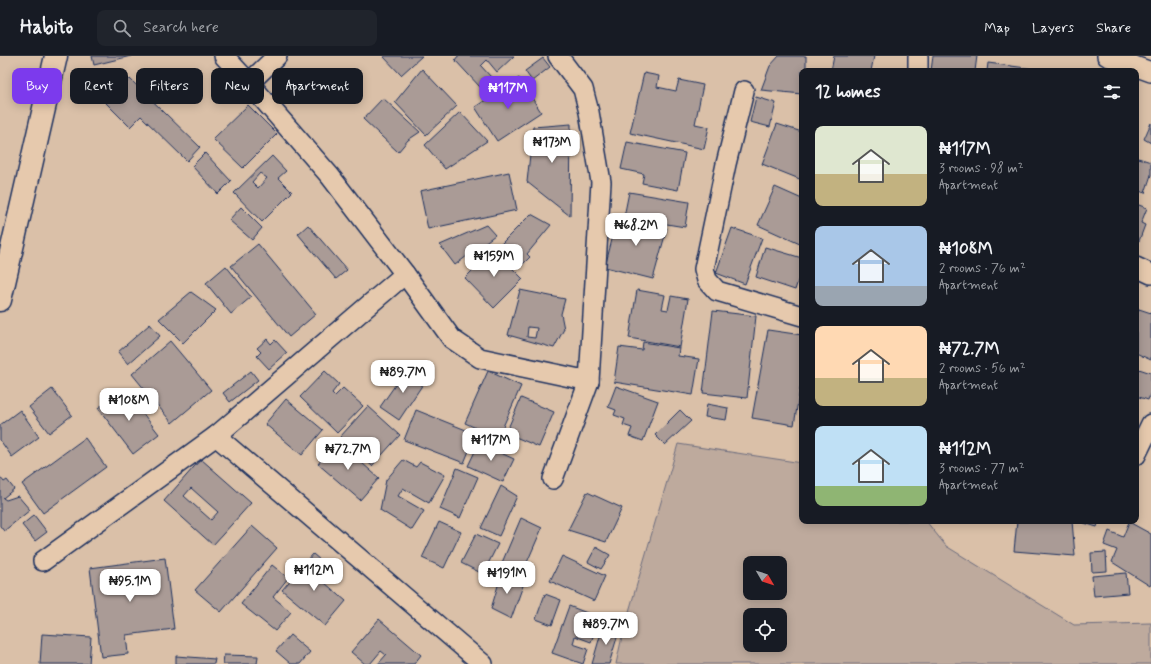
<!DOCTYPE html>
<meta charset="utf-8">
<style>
:root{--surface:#171b24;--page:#20242c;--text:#f1f3f6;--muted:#9ea1a6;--line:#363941;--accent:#7c3aed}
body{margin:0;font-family:Mynerve,sans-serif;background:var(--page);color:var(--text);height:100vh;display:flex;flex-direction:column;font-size:15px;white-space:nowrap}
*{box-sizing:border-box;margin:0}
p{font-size:13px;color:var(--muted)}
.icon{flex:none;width:22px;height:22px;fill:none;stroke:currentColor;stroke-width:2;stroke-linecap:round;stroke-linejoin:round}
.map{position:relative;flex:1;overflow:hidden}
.drawer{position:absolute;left:799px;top:12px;width:340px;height:456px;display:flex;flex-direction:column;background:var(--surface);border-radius:8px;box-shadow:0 2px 10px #0003}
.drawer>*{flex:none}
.hud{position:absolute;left:12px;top:12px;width:380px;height:36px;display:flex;gap:8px}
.needle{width:26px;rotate:129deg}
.buttons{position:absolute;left:743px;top:500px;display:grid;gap:8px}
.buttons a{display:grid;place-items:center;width:44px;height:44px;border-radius:8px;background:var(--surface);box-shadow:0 2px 10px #0003;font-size:20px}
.price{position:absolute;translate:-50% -34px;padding:0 9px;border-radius:8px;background:#fff;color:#222;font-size:13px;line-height:26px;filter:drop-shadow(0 1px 2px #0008)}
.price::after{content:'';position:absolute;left:50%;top:24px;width:12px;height:9px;margin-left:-6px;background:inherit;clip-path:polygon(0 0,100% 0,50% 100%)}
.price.selected{background:var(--accent);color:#fff}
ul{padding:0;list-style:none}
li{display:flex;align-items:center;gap:12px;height:100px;padding:0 16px}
li span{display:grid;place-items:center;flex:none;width:112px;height:80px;border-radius:8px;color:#555}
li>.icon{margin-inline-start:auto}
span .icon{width:48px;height:48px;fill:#fffc;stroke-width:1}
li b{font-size:17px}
h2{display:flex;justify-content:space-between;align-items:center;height:48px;padding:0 16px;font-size:17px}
.chip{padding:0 14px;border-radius:8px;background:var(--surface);box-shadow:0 2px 10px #0003;font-size:14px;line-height:36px}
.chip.selected{background:var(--accent);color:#fff}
header{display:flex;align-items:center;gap:24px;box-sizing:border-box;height:56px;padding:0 20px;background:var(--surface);border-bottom:1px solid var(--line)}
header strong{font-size:19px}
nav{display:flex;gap:22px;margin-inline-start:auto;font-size:14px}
.search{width:280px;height:36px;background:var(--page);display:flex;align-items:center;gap:10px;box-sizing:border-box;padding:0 14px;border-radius:8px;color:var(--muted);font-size:15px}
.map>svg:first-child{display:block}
</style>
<header>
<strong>Habito</strong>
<div class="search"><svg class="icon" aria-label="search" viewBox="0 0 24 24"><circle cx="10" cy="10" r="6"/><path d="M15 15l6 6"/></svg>Search here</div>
<nav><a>Map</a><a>Layers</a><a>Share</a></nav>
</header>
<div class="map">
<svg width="1151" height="608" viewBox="0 0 1151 608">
<rect width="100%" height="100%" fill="#dac0a8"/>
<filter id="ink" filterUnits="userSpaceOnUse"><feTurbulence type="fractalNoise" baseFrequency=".025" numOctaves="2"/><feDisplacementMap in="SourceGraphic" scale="8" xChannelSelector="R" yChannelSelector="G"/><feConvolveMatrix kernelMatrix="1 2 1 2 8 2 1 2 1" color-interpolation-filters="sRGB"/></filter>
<g filter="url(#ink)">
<path fill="#beaa9d" stroke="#6c6c7e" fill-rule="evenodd" d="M678,388L802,407V465H926L946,490L1074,569L1151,567V608H616L623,576ZM750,507H780V537H750ZM750,559H780V589H750Z"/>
<g fill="#aa9b96" stroke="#1b2f5e" fill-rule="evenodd">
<path d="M92,0H131L94,9Z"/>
<path d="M383,0H422L401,19Z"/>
<path d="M458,0H514L497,16L487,4L481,10L491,21L480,31L455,4Z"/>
<path d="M779,0H806V15H802V38L761,34L770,10Z"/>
<path d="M834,0H874L871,15H831Z"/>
<path d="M933,0H977L975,15H931Z"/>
<path d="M543,2L550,11L532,25L525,15Z"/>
<path d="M988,7L1034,13V15H987Z"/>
<path d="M224,12L237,22L229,33L216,22Z"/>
<path d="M422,13L457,50L426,79L395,46Z"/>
<path d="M644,17L659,20L657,31L676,35L679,24L703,29L695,68L709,71L704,93L630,77Z"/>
<path d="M519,22L541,56L497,85L475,51Z"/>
<path d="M130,23L200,91L187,105L141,60L130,71L106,47Z"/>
<path d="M756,41L776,47L770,71L750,66Z"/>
<path d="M383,42L420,76L408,84L398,96L363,63Z"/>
<path d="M248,49L277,78L243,112L213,83Z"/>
<path d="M460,56L487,85L445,113L425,89Z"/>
<path d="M1151,67V87L1144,83Z"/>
<path d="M571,68L570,160L527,126L533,71Z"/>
<path d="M777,68L802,76V124L762,108Z"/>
<path d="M627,86L685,97L678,134L642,127L644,118L621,113Z"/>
<path d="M205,97L231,125L218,138L192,110Z"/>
<path d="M272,100L286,115L278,122L292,136L262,166L234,137ZM260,117L267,122L258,132L252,126Z"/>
<path d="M1138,102L1151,106V119L1145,137L1136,134V107Z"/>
<path d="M509,116L517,154L428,173L420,135Z"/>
<path d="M775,131L802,143V189L758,169Z"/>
<path d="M629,136L689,146L685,171L624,161Z"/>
<path d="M1136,148L1147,152L1141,167L1145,169L1139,185L1136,184Z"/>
<path d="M241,151L262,172L252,184L229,164Z"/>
<path d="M531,158L551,169L527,198L530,201L520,211L499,190Z"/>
<path d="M618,160L667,172L653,223L605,211Z"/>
<path d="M308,169L347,214L336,223L298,178Z"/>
<path d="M486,169L495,179L455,209L440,189Z"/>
<path d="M732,172L762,182L745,228L716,217Z"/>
<path d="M258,188L316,258L289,281L231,210Z"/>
<path d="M497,190L509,203L506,206L523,223L494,252L465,222Z"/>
<path d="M765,191L802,202V213L795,234L756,221Z"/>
<path d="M226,210L251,241L231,258L206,227Z"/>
<path d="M520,234L565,243L561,258L564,273L554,292L508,279ZM528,271L537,272L535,282L527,281Z"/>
<path d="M637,234L665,239L662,253L668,254L671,240L688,243L680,291L629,282Z"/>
<path d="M191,236L216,254L183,287L159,263Z"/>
<path d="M1139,253L1151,257V304L1136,297V261Z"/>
<path d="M713,255L756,260L747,342L703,337Z"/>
<path d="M150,268L160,280L128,308L118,296Z"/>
<path d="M768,274L802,279V322L794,369L752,362Z"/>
<path d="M267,283L271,288L275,284L287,297L269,313L257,300L261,296L257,292Z"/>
<path d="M170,285L211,334L172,367L132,318Z"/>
<path d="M643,286L679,292L678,300L699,303L693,339L614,326L619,291L642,294Z"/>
<path d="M407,312L425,325L399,364L380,351Z"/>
<path d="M1136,312L1151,317V336L1148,344L1136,340Z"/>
<path d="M251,315L258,324L230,346L223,337Z"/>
<path d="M325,315L339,328L332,337L335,340L343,332L363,350L337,377L300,341Z"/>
<path d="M488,315L521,330L498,382L465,367Z"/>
<path d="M616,330L658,345L643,385L629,380L632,372L623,369L625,363L614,359L616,354L608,351Z"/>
<path d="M52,333L72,359L49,377L29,351Z"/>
<path d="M126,336L159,378L133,398L98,352L117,338L120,341Z"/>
<path d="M521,342L554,356L539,391L506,377Z"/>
<path d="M286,343L323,374L302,399L265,368Z"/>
<path d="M707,348L728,352L726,364L705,361Z"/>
<path d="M368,350L400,379L372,410L340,381Z"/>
<path d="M20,354L39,381L12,401L0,384V369Z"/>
<path d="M416,354L476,378L464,407L404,384Z"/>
<path d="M680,354L691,365L665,389L655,379Z"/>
<path d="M85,382L106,411L43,457L22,428Z"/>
<path d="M337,385L379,422L360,444L318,408Z"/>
<path d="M479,387L514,403L503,426L468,410Z"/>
<path d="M201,403L251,447L213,489L164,445ZM191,432L218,456L211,464L184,440Z"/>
<path d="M403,404L416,411L420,406L445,419L429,447L403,432L398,440L424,455L412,474L380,454L386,424Z"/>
<path d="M457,412L478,421L460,462L440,453Z"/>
<path d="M0,421L4,426L7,424L14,433L3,442L6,444L18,440L30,454L4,475L0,470Z"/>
<path d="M501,430L517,440L499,480L481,472Z"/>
<path d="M587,436L622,452L606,486L568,474Z"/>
<path d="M34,459L47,476L35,485L22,469Z"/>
<path d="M521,462L542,472L522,518L501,509Z"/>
<path d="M1017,465H1072L1075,500L1014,495Z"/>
<path d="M1085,465H1099L1097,471L1084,467Z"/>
<path d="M439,466L461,476L444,512L422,502Z"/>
<path d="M1129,466L1151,478V528L1150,530L1112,506L1117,494L1104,489L1109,475L1123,481Z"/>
<path d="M252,470L277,492L221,556L195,534Z"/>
<path d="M476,478L498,488L483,518L461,507Z"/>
<path d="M596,491L610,499L601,513L588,506Z"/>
<path d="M1106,496L1107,515L1092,516L1091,497Z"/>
<path d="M313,498L327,510L318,521L346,545L325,570L282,534Z"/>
<path d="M562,500L605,520L594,545L550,525Z"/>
<path d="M165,502L174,573L126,579L128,598L101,601L90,512Z"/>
<path d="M272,509L288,522L273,541L291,556L275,575L241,548Z"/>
<path d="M502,516L525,524L511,563L491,553Z"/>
<path d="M1126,517L1128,537L1094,540L1092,520Z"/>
<path d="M545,538L561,544L552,569L536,563Z"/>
<path d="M569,550L600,562L591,586L575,580L573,588L588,593L583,608L552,597Z"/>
<path d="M379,563L421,599L414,608H378L386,599L381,595L370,608H365L351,596Z"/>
<path d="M603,570L619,575L609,608H592Z"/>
<path d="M42,578L91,581L89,608H40Z"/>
<path d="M290,579L310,596L300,608H291L276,595Z"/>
<path d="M224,599L258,600L257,608H223Z"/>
<path d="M176,600L215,603L214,608H176Z"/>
</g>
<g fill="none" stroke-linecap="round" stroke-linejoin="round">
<g stroke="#1b2f5e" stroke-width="22">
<g id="street">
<path d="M224,0L249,27L330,120L405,218L452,283L480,302L589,325"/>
<path d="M918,0V15"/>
<path d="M1107,0L1151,16"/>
<path d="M249,27L277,0"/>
<path d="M744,35L726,108L704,213L707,224L717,235L802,260"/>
<path d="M1136,211L1151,218"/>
<path d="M216,380L483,608"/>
<path d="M1136,399L1151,368"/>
<path d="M553,423L589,325L601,126L589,56L583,33L558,0"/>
<path d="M43,505L216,380L405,218"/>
</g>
</g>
<g stroke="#1b2f5e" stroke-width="25">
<path id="secondary" d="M0,244L56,0"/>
</g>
<use href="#street" stroke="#e6c9ad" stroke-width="19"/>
<use href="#secondary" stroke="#e6c9ad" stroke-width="22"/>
</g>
</g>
</svg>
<div class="buttons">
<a><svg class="needle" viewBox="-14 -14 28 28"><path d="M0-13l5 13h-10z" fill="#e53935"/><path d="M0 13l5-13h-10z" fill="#9ea1a6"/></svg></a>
<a><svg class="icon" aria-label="locate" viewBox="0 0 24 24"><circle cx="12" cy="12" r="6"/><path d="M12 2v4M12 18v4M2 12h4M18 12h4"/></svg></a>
</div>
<b class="price selected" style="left:508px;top:54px">₦117M</b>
<b class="price" style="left:552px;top:108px">₦173M</b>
<b class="price" style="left:636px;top:191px">₦68.2M</b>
<b class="price" style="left:494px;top:222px">₦159M</b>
<b class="price" style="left:403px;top:338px">₦89.7M</b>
<b class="price" style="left:129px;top:366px">₦108M</b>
<b class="price" style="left:491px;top:406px">₦117M</b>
<b class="price" style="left:348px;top:415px">₦72.7M</b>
<b class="price" style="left:314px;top:536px">₦112M</b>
<b class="price" style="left:507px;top:539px">₦191M</b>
<b class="price" style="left:130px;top:547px">₦95.1M</b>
<b class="price" style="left:606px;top:590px">₦89.7M</b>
<div class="hud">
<a class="chip selected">Buy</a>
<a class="chip">Rent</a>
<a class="chip">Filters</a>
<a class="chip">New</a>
<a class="chip">Apartment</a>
</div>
<section class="drawer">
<h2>12 homes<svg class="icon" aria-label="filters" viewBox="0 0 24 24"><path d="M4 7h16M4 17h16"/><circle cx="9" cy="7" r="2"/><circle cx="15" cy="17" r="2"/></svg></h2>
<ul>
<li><span style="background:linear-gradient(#dfe7d0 60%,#c2b280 0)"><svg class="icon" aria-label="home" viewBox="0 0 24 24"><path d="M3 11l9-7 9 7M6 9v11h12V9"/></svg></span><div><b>₦117M</b><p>3 rooms · 98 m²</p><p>Apartment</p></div></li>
<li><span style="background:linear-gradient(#a9c7e8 75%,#9aa5b1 0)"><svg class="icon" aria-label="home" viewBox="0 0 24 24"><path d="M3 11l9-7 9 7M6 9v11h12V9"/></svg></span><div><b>₦108M</b><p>2 rooms · 76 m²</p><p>Apartment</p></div></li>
<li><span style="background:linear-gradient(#ffd9b3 65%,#c2b280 0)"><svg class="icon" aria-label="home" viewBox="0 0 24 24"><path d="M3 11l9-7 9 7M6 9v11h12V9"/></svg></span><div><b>₦72.7M</b><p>2 rooms · 56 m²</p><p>Apartment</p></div></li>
<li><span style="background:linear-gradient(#bfe0f5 75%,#8fb573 0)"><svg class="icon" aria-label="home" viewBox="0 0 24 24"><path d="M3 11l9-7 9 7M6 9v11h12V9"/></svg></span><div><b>₦112M</b><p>3 rooms · 77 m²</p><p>Apartment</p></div></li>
</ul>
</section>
</div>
